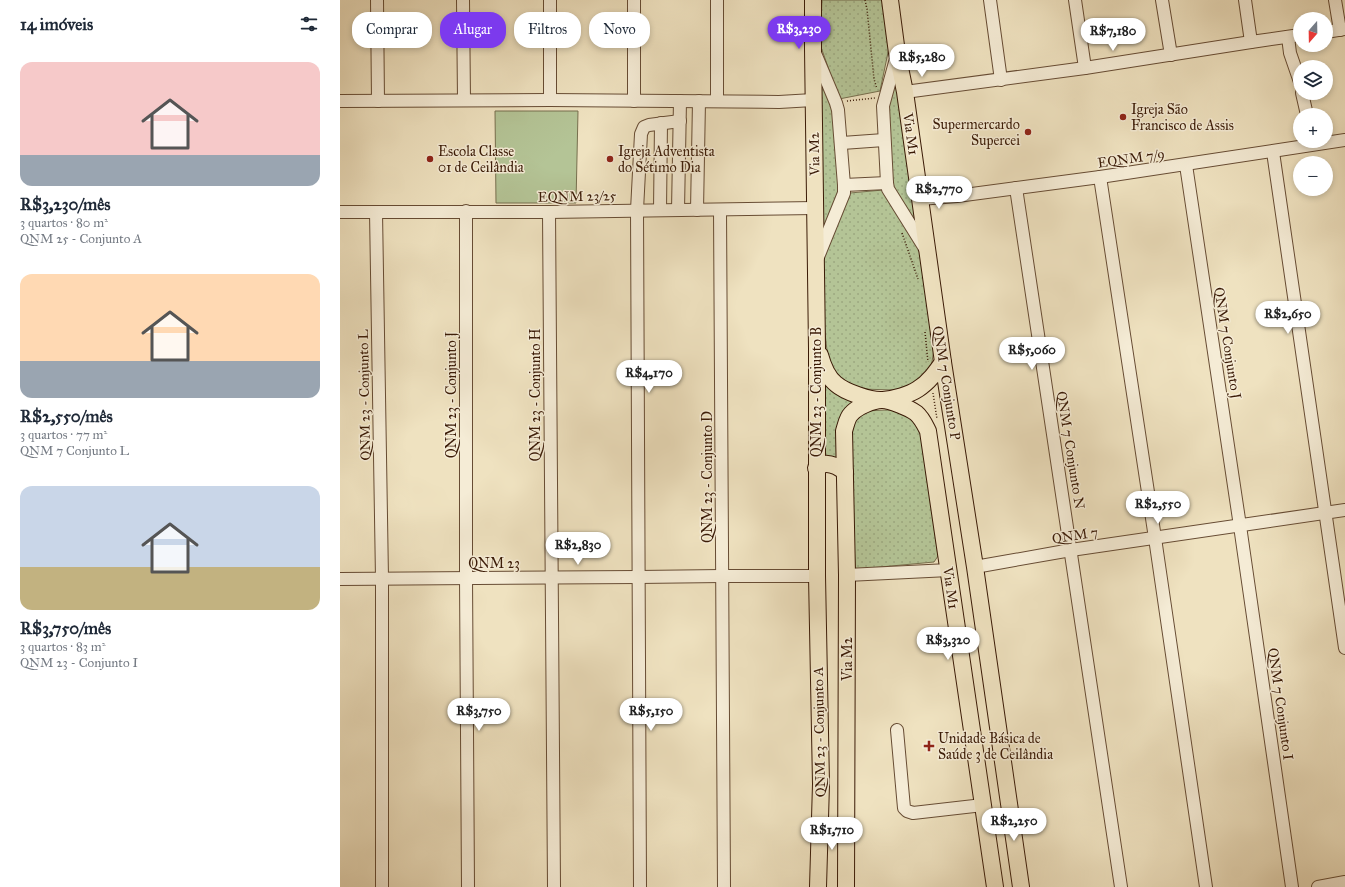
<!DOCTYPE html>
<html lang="pt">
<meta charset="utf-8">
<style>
:root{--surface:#fff;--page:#f2f2f3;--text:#1f2937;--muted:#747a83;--accent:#7c3aed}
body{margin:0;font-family:"IM FELL Great Primer",serif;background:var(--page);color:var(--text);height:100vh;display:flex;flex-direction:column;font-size:15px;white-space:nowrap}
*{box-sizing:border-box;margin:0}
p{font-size:13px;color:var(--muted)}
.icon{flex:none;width:22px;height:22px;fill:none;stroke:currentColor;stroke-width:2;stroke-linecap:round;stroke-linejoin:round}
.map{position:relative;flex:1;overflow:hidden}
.side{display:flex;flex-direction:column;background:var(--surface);width:340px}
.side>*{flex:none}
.guide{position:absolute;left:12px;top:12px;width:380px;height:36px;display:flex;gap:8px}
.needle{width:26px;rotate:200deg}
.controls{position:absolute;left:953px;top:12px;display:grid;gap:8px}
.controls a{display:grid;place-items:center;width:40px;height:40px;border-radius:50%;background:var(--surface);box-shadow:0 2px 6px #0003;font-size:20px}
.price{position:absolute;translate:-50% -34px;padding:0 9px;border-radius:14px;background:#fff;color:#222;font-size:13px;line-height:26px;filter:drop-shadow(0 1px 2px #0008)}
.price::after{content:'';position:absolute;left:50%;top:24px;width:12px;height:9px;margin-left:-6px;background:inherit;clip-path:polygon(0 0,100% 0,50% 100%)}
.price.active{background:var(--accent);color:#fff}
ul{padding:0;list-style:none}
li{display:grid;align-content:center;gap:8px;height:212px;padding:0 20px}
li span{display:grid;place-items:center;height:124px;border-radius:12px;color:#555}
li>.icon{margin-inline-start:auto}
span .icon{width:72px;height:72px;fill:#fffc;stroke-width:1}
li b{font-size:17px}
h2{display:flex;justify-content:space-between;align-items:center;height:48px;padding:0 20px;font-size:17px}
.tag{padding:0 14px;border-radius:16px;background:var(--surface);box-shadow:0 2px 6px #0003;font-size:14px;line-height:36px}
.tag.active{background:var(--accent);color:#fff}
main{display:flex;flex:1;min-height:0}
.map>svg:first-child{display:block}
</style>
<main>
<section class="side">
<h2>14 imóveis<svg class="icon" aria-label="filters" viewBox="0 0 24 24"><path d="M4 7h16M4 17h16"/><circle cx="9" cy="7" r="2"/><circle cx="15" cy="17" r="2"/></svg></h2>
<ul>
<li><span style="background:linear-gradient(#f6c9c9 75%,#9aa5b1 0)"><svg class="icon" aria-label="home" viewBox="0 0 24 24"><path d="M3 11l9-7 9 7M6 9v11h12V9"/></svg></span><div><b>R$3,230/mês</b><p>3 quartos · 80 m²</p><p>QNM 25 - Conjunto A</p></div></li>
<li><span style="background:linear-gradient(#ffd9b3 70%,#9aa5b1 0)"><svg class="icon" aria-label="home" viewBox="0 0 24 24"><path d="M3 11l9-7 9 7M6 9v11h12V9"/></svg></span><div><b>R$2,550/mês</b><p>3 quartos · 77 m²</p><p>QNM 7 Conjunto L</p></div></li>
<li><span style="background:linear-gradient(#c9d6e8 65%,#c2b280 0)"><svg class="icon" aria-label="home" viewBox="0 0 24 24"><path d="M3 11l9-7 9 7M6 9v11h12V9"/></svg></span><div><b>R$3,750/mês</b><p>3 quartos · 83 m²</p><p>QNM 23 - Conjunto I</p></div></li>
</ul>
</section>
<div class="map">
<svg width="1005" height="887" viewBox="0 0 1005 887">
<defs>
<pattern id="grass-dots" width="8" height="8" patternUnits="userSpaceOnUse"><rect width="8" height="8" fill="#b4c496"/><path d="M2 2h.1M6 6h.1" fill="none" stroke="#9ca880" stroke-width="1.8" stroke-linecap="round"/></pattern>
</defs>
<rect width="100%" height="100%" fill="#efe2c0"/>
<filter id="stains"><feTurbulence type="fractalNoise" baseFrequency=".005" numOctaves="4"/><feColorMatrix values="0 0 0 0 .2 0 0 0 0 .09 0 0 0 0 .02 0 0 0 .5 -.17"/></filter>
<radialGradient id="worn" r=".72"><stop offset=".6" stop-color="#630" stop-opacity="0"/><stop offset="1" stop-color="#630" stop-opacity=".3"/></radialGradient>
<g fill="url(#grass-dots)" stroke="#776f4e">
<path d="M482,0H542L551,38L540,91L499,99L480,44Z"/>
<path d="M555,66L579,231L553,188L547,108Z"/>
<path d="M480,74L493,112L500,192L480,239Z"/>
<path d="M543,190L583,256L595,343L591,368L574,385L556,390L519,389L499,380L488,359L482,308L481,264L510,193Z"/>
<path d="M484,377L519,400C512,404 503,409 500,417L499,462L482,458Z"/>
<path d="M546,410C568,411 567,413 581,429L598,556L594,562L519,569L515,568L510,424L525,411Z"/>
</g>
<path fill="#b4c496" stroke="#776f4e" d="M155,111H238L236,203H156Z"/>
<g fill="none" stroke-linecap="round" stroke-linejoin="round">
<g stroke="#674c34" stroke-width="14">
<g id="minor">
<path d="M37,0L38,101"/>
<path d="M123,0L124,100"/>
<path d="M210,0V100"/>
<path d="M650,0L661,80"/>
<path d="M735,0L745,68"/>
<path d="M822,0L831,55"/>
<path d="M905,0L911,42"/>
<path d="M995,0L1000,30"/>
<path d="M986,32L1005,29"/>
<path d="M948,37L950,53L960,82"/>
<path d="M475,53L496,103L498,110L504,185V193L478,257"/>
<path d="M557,55L543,106L547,183L548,189L586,250"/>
<path d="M565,92L745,68L911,42L960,35"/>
<path d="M962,93L967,115"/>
<path d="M0,101L210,100L439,102L473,100"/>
<path d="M294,101V0"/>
<path d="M377,101V0"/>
<path d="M502,143L544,140"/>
<path d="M933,152L1005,648"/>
<path d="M846,165L900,526L952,887"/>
<path d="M760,177L815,538L866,887"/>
<path d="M504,185L547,183"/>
<path d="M676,188L781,887"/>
<path d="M580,199L617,196L760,177L1005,140"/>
<path d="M320,210L321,123"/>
<path d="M338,210L340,101"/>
<path d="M357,210L359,101"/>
<path d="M380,210L384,887"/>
<path d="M126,211V578L128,887"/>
<path d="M0,212H209L475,208"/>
<path d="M36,212L42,578V887"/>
<path d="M209,212L214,887"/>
<path d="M635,567L731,550L1005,510"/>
<path d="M507,575L609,570"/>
<path d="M0,579L298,577L382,576H477"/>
<path d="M557,730L564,808L567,811L573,813L643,805"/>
<path d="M300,887L297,210L301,134L304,127L309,125L340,121"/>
<path d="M978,887L1005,882"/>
</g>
</g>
<g stroke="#3a1a06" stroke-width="18">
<g id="major">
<path d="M473,0V49L477,348V576L481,784L478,887"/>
<path d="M550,0L557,53L565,92L603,362L635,567L681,887"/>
<path d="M480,355C483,366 487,377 496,384C505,392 531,401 543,400C554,399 569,395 578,389C589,382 596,372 603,362"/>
<path d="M476,468C485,460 496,465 505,472"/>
<path d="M506,887L507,575L504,431C506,425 507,418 511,414C517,407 533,400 542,400C550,400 569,408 576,413C582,418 585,425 588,431L655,887"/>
</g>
</g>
<g stroke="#3a1a06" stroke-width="1.5" stroke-dasharray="1 2" stroke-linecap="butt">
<path d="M525,0L527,9L534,79L537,89"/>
<path d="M507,101L535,98"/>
<path d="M562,233L578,279"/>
<path d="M585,332L588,362"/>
<path d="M593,393L597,419"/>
</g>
<use href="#minor" stroke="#f5ecd6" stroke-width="12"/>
<use href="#major" stroke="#efe2c0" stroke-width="16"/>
</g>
<g fill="#8f2418" stroke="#f5ecd6" stroke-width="1.5">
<circle cx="783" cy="117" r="4"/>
<circle cx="688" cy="132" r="4"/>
<circle cx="90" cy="159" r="4"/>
<circle cx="270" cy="159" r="4"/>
<path d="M587 740h4v4h4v4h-4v4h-4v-4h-4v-4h4z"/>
</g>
<g text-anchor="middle" stroke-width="3" stroke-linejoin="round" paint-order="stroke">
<g font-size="14" fill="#3a1a06" stroke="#f5ecd6" text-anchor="start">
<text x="791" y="114">Igreja São<tspan x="791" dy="16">Francisco de Assis</tspan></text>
<text x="680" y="129" text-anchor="end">Supermercardo<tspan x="680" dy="16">Supercei</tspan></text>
<text x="98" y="156">Escola Classe<tspan x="98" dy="16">01 de Ceilândia</tspan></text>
<text x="278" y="156">Igreja Adventista<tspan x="278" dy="16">do Sétimo Dia</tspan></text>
<text x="598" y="743">Unidade Básica de<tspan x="598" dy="16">Saúde 3 de Ceilândia</tspan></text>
</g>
<g font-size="14" fill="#3a1a06" stroke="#f5ecd6">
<text transform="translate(571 134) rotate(82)" y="5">Via M1</text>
<text transform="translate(474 154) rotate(-91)" y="5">Via M2</text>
<text transform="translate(791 158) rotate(-8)" y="5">EQNM 7/9</text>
<text transform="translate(237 196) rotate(-1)" y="5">EQNM 23/25</text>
<text transform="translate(888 343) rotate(81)" y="5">QNM 7 Conjunto J</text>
<text transform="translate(607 383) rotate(81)" y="5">QNM 7 Conjunto P</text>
<text transform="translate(476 392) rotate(-90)" y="5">QNM 23 - Conjunto B</text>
<text transform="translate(24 395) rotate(-91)" y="5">QNM 23 - Conjunto L</text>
<text transform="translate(111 395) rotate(-90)" y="5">QNM 23 - Conjunto J</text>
<text transform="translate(195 395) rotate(-90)" y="5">QNM 23 - Conjunto H</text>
<text transform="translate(731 450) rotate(81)" y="5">QNM 7 Conjunto N</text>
<text transform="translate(367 477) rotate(-90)" y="5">QNM 23 - Conjunto D</text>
<text transform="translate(735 535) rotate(-9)" y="5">QNM 7</text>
<text x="154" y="568">QNM 23</text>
<text transform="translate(611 588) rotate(82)" y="5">Via M1</text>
<text transform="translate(507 659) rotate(-90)" y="5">Via M2</text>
<text transform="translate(941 704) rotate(82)" y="5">QNM 7 Conjunto I</text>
<text transform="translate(479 732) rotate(-91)" y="5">QNM 23 - Conjunto A</text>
</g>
</g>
<rect width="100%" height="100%" filter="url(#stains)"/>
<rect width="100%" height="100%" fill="url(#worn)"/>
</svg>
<div class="controls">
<a><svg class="needle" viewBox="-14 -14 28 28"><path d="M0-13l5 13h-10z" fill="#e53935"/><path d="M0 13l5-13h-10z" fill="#747a83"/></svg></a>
<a><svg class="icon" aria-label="layers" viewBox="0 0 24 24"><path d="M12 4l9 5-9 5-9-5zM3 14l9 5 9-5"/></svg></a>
<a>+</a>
<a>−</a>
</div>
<b class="price active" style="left:459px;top:50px">R$3,230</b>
<b class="price" style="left:773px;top:52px">R$7,180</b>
<b class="price" style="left:582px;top:78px">R$5,280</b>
<b class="price" style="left:599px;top:210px">R$2,770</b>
<b class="price" style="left:948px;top:335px">R$2,650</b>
<b class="price" style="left:692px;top:371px">R$5,060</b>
<b class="price" style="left:309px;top:394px">R$4,170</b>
<b class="price" style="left:818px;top:525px">R$2,550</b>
<b class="price" style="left:238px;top:566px">R$2,830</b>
<b class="price" style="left:608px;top:661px">R$3,320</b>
<b class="price" style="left:139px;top:732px">R$3,750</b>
<b class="price" style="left:311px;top:732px">R$5,150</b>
<b class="price" style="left:674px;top:842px">R$2,250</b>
<b class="price" style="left:492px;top:851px">R$1,710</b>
<div class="guide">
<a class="tag">Comprar</a>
<a class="tag active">Alugar</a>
<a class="tag">Filtros</a>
<a class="tag">Novo</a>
</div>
</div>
</main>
